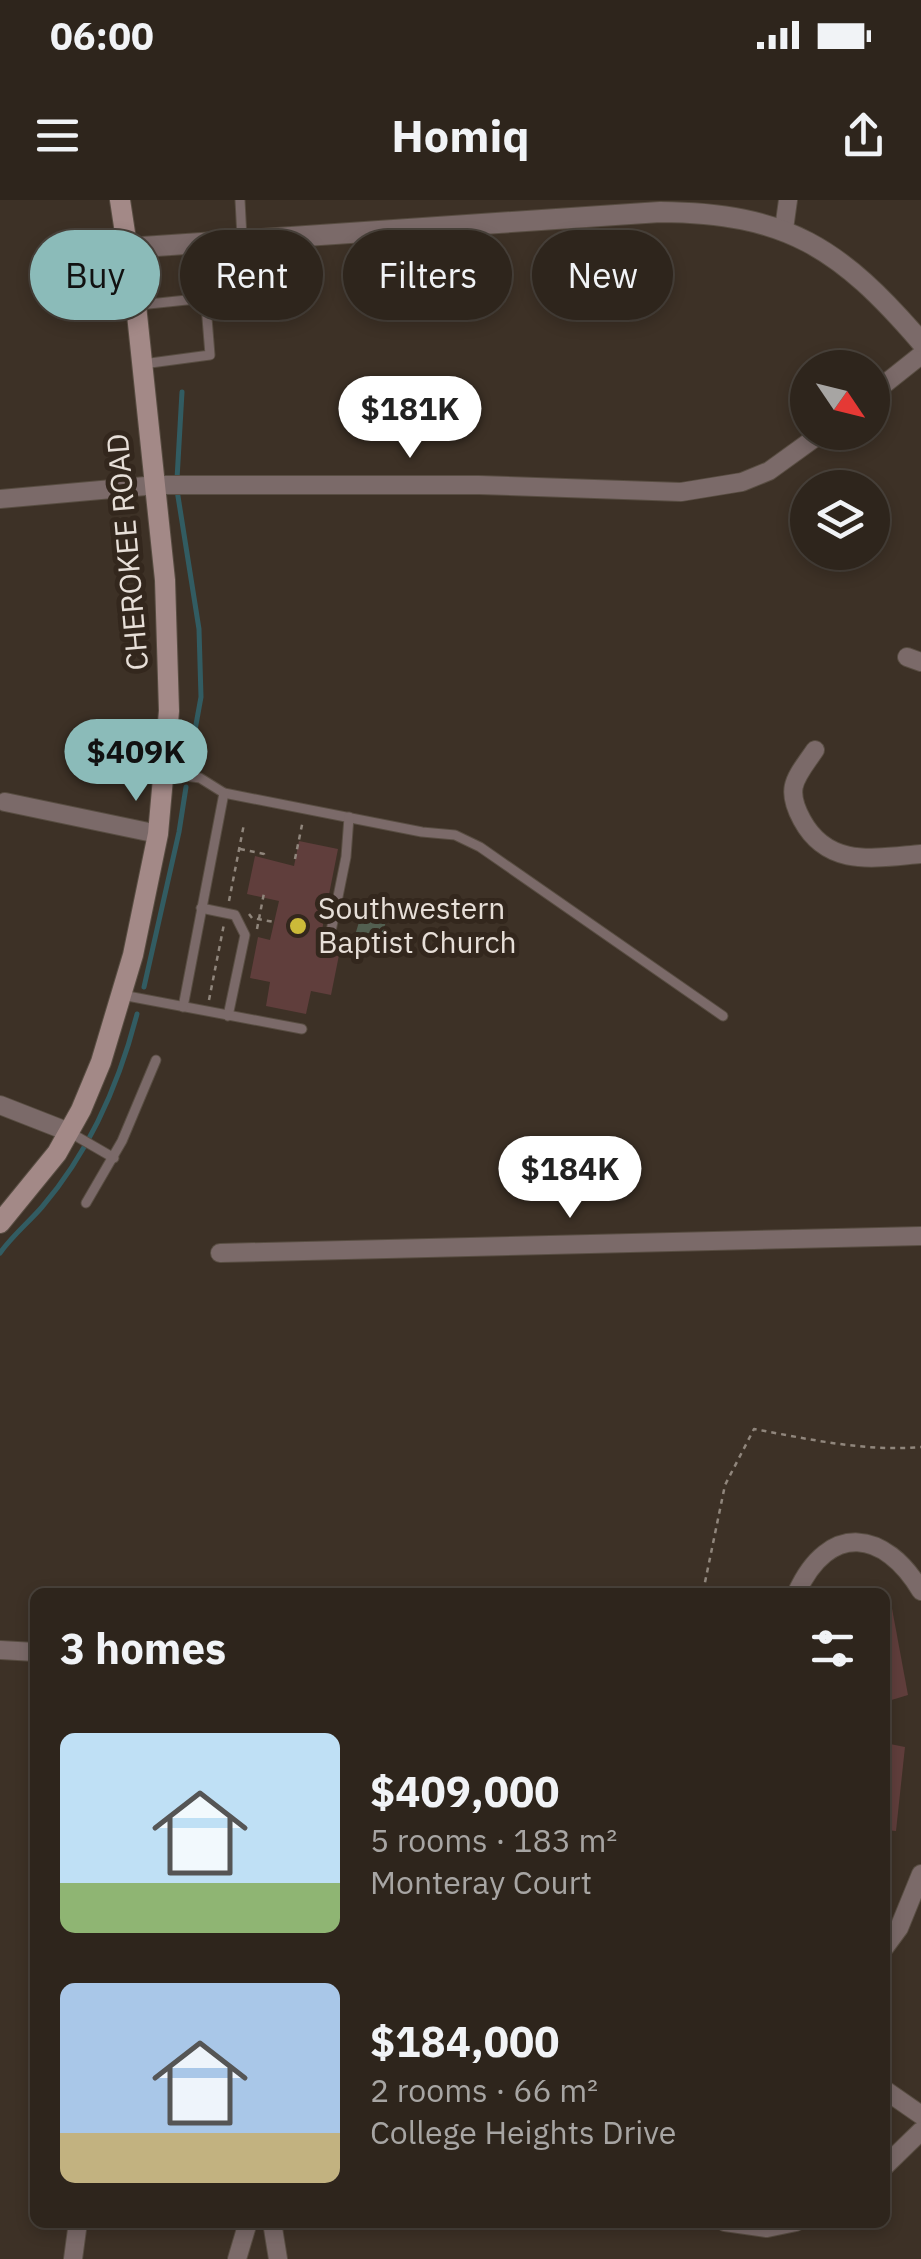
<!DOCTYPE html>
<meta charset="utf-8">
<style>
:root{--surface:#2e251c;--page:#3a3129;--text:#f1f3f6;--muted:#a7a5a3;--line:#49423b;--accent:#8bbbb9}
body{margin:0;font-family:"IBM Plex Sans",sans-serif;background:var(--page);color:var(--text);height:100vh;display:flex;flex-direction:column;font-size:38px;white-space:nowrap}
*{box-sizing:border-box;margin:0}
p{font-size:32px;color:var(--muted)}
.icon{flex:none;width:55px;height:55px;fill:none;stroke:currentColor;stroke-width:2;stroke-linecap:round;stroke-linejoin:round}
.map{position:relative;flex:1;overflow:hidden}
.panel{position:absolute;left:30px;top:1388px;width:860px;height:640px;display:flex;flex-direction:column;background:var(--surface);border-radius:15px;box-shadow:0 5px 15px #0003,0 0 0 2px var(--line)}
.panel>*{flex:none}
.guide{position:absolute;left:30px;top:30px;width:862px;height:90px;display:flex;gap:20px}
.needle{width:65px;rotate:125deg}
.controls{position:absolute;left:790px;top:150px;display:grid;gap:20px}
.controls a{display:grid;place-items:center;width:100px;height:100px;border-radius:50%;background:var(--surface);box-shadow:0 5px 15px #0003,0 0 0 2px var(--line);font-size:50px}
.price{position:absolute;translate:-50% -85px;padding:0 22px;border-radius:35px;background:#fff;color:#222;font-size:32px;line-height:65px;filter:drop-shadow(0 2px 5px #0008)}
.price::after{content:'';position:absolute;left:50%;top:60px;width:30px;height:22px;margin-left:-15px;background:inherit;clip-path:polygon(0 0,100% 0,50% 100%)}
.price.active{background:var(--accent);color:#111}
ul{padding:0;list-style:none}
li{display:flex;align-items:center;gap:30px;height:250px;padding:0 30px}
li span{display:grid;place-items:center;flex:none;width:280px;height:200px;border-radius:15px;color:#555}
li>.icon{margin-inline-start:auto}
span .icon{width:120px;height:120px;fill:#fffc;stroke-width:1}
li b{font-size:42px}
h2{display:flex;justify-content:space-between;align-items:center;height:120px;padding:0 30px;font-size:42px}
.tag{padding:0 35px;border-radius:45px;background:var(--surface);box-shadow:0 5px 15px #0003,0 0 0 2px var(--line);font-size:35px;line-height:90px}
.tag.active{background:var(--accent);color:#111}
.status{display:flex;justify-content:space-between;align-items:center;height:70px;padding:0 50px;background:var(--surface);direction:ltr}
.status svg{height:28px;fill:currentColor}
header{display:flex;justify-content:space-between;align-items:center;height:130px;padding:0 30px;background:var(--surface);font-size:45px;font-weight:800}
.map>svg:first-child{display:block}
</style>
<div class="status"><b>06:00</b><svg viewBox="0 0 49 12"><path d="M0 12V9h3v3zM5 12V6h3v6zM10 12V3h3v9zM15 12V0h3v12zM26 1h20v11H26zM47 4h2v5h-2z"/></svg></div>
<header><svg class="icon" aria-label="menu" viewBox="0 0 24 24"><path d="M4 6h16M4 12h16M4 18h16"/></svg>Homiq<svg class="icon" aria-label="share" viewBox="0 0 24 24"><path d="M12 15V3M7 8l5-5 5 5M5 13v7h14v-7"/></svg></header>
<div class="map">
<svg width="921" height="2059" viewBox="0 0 921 2059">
<rect width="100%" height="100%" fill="#3d3126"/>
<path fill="#525f50" d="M379,707L387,718C382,734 379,754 364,758L352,745L363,709Z"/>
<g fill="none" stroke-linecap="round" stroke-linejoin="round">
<g stroke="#325c62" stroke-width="5">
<path d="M177,279L182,192"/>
<path d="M177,290L199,429L201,497L189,563"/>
<path d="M144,787L179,632L186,587"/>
<path d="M0,1053C12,1036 28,1023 42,1007C89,952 119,884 137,814"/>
</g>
</g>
<g fill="#603e3c">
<path d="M260,75L262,117L228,119L226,77Z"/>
<path d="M299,641L338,649L318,750L339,755L331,795L311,791L306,814L266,806L270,782L250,778L258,737L270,740L279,701L247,694L255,656L294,666Z"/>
<path d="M891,1403L908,1495L885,1502V1404Z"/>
<path d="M885,1543L905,1547L896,1631L885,1630Z"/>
</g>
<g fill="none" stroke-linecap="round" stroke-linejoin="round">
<g stroke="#584d42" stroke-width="11">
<g id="service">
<path d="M240,0L242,38"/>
<path d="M139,105L206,98"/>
<path d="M143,164L210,155L201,43"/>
<path d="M164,573L200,578L224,593L422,632L455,635L480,647L723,816"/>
<path d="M201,708L235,715L245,735L228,816"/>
<path d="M328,746L346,657L349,617"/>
<path d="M122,795L302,829"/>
<path d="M183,807L224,593"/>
<path d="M69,932L114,958"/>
<path d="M86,1003L122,941L156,860"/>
</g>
</g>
<g stroke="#584d42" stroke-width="20">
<g id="minor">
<path d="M784,29L788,0"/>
<path d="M872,194L921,155"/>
<path d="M0,299L157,285H479L681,292L742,282L769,271L823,232"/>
<path d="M907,457L921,462"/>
<path d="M815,550C796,578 784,587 802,620C828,668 874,658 921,654"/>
<path d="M5,602L158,634"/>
<path d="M0,905L69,932"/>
<path d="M220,1053L921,1036"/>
<path d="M797,1392C829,1322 885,1330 921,1391"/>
<path d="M0,1450L35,1452"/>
<path d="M885,1747L899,1728L921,1674"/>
<path d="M885,1890L921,1915"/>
<path d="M885,1966L921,1931"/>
<path d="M272,2022L278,2059"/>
<path d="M725,2022L767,2028L796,2022"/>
<path d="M73,2059L78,2022"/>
<path d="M237,2059L248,2022"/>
</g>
</g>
<g stroke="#584d42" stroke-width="22">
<path id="tertiary" d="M127,48L660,12C787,13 840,48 921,142"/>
</g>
<g stroke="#584d42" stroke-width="22">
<path id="secondary" d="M0,1023L57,953L81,910L101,862L133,755L158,634L169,511L165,380L136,105L120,0"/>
</g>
<g stroke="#90867c" stroke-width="2.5" stroke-dasharray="5 5" stroke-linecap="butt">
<path d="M240,649L264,654L263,657"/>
<path d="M295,659L303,620"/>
<path d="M229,701L244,624"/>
<path d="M249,714L252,718L274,722"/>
<path d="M257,729L264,693"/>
<path d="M209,800L224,724"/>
<path d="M703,1392L725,1285L754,1229C808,1239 866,1252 921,1247"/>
</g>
<use href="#service" stroke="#7b6a69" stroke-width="9"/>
<use href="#minor" stroke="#7b6a69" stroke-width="18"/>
<use href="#tertiary" stroke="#7b6a69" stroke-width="20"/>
<use href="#secondary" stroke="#a38987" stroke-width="20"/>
</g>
<circle fill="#cbba39" stroke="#33271d" stroke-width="4" cx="298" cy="726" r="10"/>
<g text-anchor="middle" stroke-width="10" stroke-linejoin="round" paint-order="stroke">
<g font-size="30" fill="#e7dfd8" stroke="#33271d">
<text transform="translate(128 352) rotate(-95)" y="10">CHEROKEE ROAD</text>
</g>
<g font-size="30" fill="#e7dfd8" stroke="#33271d" text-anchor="start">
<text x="318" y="719">Southwestern<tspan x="318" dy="34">Baptist Church</tspan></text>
</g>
</g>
</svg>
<div class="controls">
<a><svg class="needle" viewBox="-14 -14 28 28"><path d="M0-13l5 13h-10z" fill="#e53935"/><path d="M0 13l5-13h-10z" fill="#a7a5a3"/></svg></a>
<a><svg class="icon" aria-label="layers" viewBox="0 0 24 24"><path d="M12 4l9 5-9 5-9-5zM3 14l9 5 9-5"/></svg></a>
</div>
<b class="price" style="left:410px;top:261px">$181K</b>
<b class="price active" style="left:136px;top:604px">$409K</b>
<b class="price" style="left:570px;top:1021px">$184K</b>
<div class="guide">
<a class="tag active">Buy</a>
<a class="tag">Rent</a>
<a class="tag">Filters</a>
<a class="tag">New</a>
</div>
<section class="panel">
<h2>3 homes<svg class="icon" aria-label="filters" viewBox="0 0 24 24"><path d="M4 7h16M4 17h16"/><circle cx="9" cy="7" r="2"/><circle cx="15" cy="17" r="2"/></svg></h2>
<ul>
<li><span style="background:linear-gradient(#bfe0f5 75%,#8fb573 0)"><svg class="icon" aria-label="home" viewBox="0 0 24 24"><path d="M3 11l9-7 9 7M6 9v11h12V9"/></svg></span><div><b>$409,000</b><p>5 rooms · 183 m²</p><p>Monteray Court</p></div></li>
<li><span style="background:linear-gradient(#a9c7e8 75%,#c2b280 0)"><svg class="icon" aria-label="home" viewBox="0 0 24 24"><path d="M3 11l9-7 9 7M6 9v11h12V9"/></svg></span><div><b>$184,000</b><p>2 rooms · 66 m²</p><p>College Heights Drive</p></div></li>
</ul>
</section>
</div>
